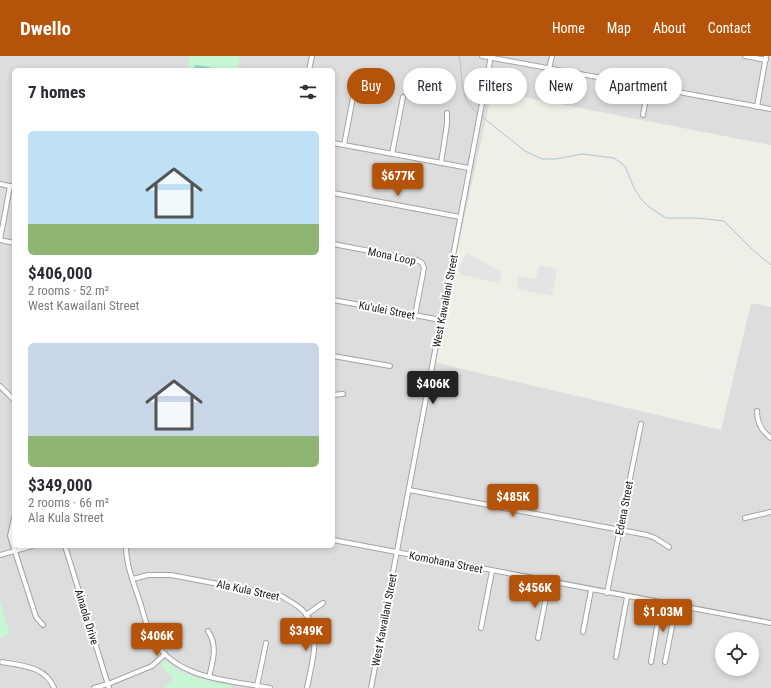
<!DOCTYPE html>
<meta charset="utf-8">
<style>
:root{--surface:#fff;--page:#f7f7f7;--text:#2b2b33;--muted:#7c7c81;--accent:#b45309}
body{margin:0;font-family:"Roboto Condensed",sans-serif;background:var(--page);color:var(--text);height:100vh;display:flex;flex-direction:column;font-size:15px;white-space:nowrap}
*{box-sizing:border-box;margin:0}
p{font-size:13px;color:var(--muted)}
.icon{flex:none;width:22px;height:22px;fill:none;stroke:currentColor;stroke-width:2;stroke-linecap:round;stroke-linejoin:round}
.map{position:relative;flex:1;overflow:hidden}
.panel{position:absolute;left:12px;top:12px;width:323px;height:480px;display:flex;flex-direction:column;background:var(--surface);border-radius:6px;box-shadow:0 2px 6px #0003}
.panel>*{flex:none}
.hud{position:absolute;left:347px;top:12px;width:364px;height:36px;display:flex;gap:8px}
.buttons{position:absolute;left:715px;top:576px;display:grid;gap:8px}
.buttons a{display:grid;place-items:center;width:44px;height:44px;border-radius:50%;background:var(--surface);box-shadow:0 2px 6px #0003;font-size:20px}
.price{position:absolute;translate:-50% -34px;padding:0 9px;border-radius:4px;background:var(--accent);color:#fff;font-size:13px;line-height:26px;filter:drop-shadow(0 1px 2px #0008)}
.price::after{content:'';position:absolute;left:50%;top:24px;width:12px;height:9px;margin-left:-6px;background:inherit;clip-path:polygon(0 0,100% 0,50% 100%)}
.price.active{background:#222;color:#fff}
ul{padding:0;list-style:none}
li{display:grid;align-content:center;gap:8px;height:212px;padding:0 16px}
li span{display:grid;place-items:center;height:124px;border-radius:6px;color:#555}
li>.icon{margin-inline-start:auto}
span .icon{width:72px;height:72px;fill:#fffc;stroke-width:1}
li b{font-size:17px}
h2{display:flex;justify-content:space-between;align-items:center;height:48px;padding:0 16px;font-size:17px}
.chip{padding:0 14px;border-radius:18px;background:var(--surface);box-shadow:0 2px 6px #0003;font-size:14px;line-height:36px}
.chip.active{background:var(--accent);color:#fff}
header{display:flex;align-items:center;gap:24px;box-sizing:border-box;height:56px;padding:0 20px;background:var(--accent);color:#fff}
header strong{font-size:19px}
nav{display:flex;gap:22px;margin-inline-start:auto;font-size:14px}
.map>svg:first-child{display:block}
</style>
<header>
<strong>Dwello</strong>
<nav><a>Home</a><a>Map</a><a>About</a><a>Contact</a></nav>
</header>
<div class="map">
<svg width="771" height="632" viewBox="0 0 771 632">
<rect width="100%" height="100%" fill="#f0efe7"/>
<path fill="#dedddd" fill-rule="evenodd" d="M0,0H771V89L492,35L433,306L721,374L751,247L771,251V632H0ZM14,14H333V490H14ZM722,583H752V613H722Z"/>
<g fill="#c7f6d5">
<path d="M190,0H240L237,14H187Z"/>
<path d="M0,545L10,578L0,582Z"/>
<path d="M165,605C184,621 207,625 231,629V632H163L174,623L160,608L162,606Z"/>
</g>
<path fill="#89dacc" d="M195,9L210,11L209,14H194Z"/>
<g fill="#e4e4e4">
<path d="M466,197L502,216L499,227L462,219L458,214Z"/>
<path d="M539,209L557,213L552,240L517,233L519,220L536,223Z"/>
</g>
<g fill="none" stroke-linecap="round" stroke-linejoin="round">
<g stroke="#aac5da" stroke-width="1">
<path d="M459,0C464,24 457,39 478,58"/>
<path d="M481,60L525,95L542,103H556L582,98L614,102L625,110L634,132L641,143L649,151L666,162H697L724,165L753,194L771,209"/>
</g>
<g stroke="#a4a4a4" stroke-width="6">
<g id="minor">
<path d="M482,0L771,53"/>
<path d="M745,0L766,4"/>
<path d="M549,13L552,0"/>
<path d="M309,14L312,0"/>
<path d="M757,51L766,0"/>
<path d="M643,59L648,31"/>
<path d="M333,87L469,112"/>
<path d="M344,89L355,31"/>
<path d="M392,98L403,41"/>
<path d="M441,107L447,68V57"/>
<path d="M0,128L14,131"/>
<path d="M333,137L460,161"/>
<path d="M0,184L10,130"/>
<path d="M0,184L14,187"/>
<path d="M333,188L417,204L422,207L424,212L415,259"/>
<path d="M333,244L441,264"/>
<path d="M333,300L390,310"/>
<path d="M0,330L14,344"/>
<path d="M333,339L343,338"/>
<path d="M757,355C757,367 761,375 771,382"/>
<path d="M409,434L647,479L655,482L669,491"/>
<path d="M14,462L10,480L36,561L43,569"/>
<path d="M745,462L771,456"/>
<path d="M333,484L771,567"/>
<path d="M65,490L109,632"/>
<path d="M126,490C126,509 134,528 140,546C144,559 147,574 155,586C179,624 230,624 270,632"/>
<path d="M0,499L32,490"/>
<path d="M133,523L148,519H171L281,540C290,545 300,550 306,558C322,580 311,609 307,632"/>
<path d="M607,537L641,368"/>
<path d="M306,559L323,547"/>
<path d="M481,572L492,515"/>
<path d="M208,575C218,590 213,604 209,621"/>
<path d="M583,576L591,534"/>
<path d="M538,582L549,526"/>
<path d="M616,601L627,541"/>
<path d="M2,606C23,610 45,610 54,632"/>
<path d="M651,606L661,547"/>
<path d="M665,606L676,550"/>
<path d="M257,630L266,587"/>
<path d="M94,632L108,628L152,610L165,598"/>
<path d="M371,632L491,0"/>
</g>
</g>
<use href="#minor" stroke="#fff" stroke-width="4"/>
</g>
<g text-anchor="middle" stroke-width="4" stroke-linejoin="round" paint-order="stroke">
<g font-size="11" fill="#202020" stroke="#fff">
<text transform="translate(392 200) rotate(12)" y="4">Mona Loop</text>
<text transform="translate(445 245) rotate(-79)" y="4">West Kawailani Street</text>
<text transform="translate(387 254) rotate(11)" y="4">Ku'ulei Street</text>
<text transform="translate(624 452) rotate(-79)" y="4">Edena Street</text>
<text transform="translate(446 506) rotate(11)" y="4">Komohana Street</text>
<text transform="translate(248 534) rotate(12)" y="4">Ala Kula Street</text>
<text transform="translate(87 561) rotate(73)" y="4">Ainaola Drive</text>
<text transform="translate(384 564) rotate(-79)" y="4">West Kawailani Street</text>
</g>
</g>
</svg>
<div class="buttons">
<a><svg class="icon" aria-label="locate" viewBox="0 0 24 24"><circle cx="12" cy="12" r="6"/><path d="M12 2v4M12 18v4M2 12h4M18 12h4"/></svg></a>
</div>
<b class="price" style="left:398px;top:141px">$677K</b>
<b class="price active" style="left:433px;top:349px">$406K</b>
<b class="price" style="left:513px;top:462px">$485K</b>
<b class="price" style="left:535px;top:553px">$456K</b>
<b class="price" style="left:663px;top:577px">$1.03M</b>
<b class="price" style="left:306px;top:596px">$349K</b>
<b class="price" style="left:157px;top:601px">$406K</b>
<div class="hud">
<a class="chip active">Buy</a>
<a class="chip">Rent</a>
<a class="chip">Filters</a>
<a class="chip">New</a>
<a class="chip">Apartment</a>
</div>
<section class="panel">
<h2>7 homes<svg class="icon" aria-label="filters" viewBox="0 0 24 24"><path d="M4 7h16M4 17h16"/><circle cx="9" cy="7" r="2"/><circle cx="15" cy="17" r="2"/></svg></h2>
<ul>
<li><span style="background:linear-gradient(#bfe0f5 75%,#8fb573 0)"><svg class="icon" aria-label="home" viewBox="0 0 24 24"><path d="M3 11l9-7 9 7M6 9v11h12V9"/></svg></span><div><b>$406,000</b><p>2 rooms · 52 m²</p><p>West Kawailani Street</p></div></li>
<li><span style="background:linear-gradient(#c9d6e8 75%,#8fb573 0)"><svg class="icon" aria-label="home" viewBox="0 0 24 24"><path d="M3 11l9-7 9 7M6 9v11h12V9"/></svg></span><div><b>$349,000</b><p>2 rooms · 66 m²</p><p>Ala Kula Street</p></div></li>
</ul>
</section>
</div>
